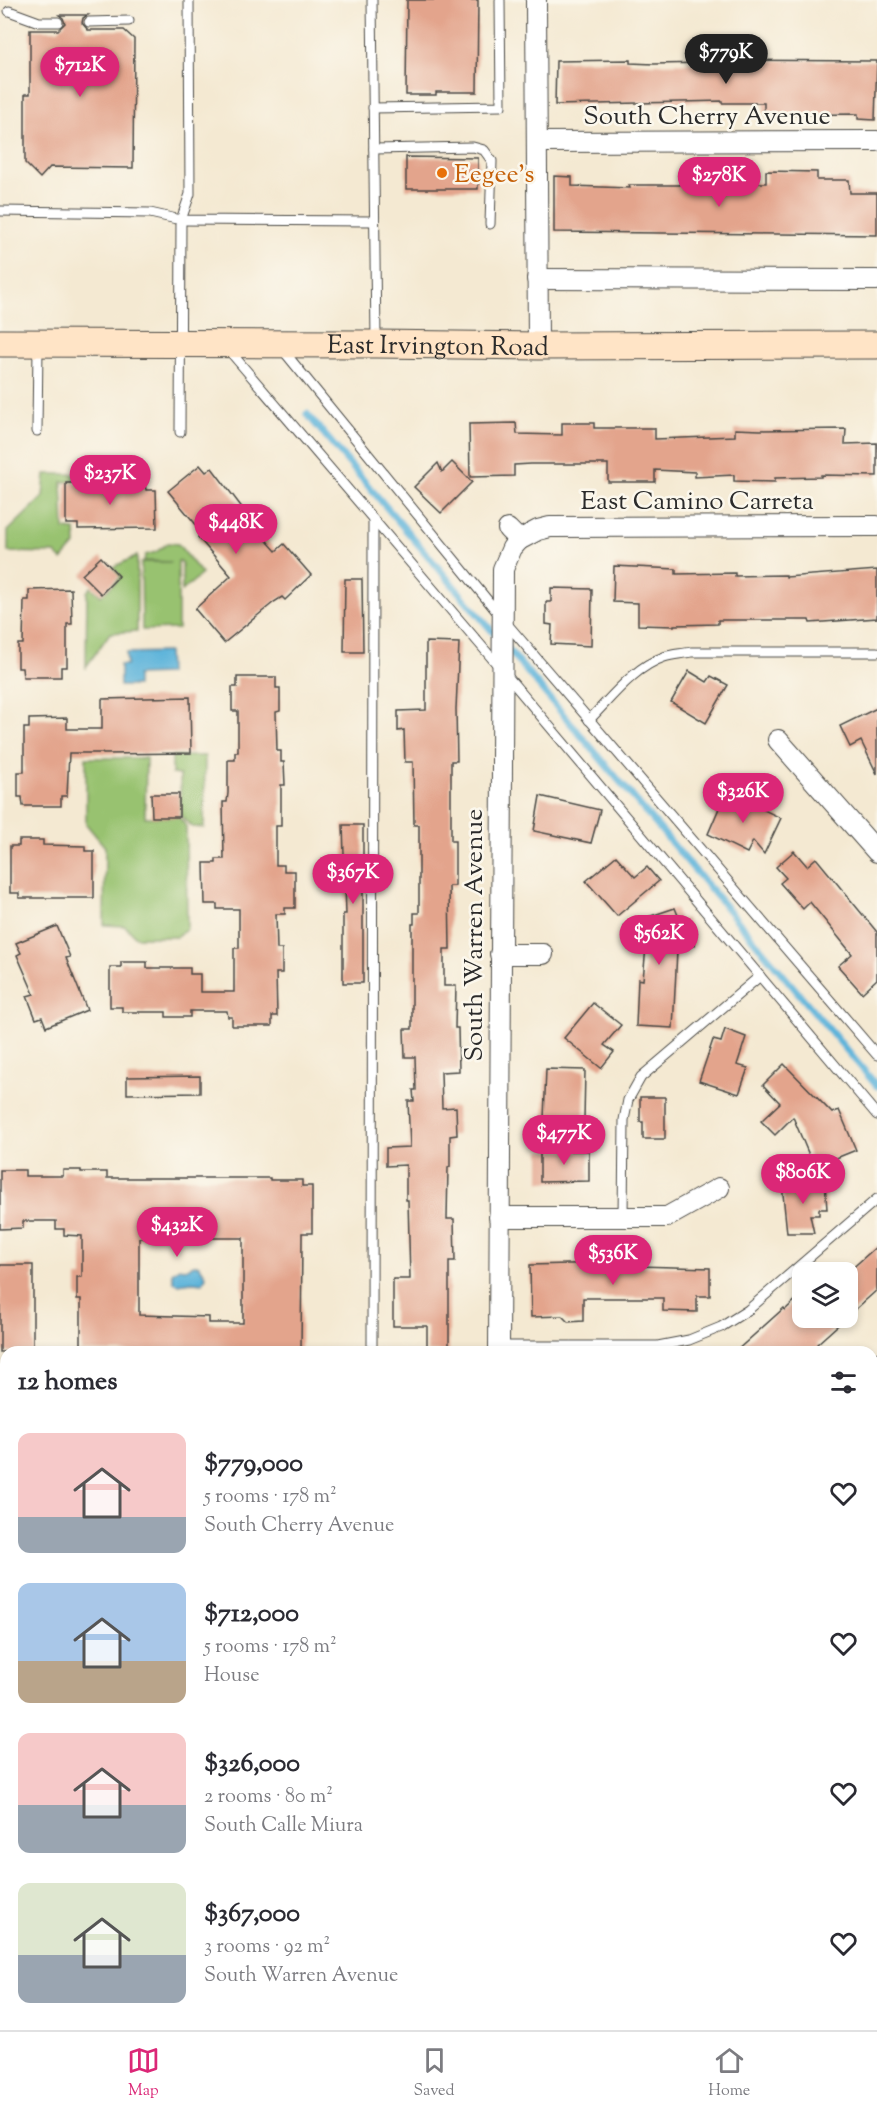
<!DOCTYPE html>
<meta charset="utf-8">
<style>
:root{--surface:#fff;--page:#f2f2f3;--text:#2b2b33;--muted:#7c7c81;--line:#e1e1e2;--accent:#db2777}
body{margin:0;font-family:"Sorts Mill Goudy",serif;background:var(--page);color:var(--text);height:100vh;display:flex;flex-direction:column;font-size:22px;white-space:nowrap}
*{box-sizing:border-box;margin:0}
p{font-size:20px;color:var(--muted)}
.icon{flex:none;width:33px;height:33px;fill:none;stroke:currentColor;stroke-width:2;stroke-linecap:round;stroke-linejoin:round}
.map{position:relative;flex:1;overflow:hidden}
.details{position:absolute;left:0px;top:1346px;width:878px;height:686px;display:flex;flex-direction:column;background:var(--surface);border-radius:18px 18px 0 0;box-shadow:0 3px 9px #0003}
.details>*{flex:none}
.tools{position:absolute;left:792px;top:1262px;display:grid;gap:12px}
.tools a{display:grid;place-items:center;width:66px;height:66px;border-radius:12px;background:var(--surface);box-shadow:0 3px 9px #0003;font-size:30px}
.price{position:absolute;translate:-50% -51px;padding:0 14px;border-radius:21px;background:var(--accent);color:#fff;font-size:20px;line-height:39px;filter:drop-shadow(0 2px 3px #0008)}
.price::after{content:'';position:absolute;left:50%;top:36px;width:18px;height:14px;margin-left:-9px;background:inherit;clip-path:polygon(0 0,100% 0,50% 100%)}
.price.on{background:#222;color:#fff}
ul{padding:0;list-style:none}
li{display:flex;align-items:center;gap:18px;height:150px;padding:0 18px}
li span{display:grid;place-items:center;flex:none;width:168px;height:120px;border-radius:12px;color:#555}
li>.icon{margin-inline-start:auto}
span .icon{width:72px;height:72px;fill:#fffc;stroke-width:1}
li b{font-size:26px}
h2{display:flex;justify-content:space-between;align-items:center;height:72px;padding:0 18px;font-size:26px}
.tabs{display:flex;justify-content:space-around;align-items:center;height:84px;border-top:2px solid var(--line);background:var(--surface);font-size:16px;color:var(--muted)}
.tabs a{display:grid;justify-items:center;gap:3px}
.tabs .on{color:var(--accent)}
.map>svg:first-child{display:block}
</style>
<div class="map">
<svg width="877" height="2030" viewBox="0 0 877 2030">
<rect width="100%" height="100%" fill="#fbf7ec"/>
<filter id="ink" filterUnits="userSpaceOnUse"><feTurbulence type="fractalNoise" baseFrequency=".0167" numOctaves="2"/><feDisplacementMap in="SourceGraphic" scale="12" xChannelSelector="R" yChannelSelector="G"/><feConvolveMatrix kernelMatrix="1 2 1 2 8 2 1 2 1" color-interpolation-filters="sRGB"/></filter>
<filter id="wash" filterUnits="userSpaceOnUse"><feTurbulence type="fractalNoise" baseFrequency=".008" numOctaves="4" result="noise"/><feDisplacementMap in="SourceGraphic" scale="24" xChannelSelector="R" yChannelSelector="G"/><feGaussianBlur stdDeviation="1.35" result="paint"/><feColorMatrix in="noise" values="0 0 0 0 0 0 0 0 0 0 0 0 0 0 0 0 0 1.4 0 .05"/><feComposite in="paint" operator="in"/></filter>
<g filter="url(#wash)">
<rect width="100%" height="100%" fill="#f4e9d2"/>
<g fill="#98c26f" stroke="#62764d" stroke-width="1.5">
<path d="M45,474H75V481L62,482L64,529L75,530L76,544L62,560L55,553L8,552V531L43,497Z"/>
<path d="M168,543L178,544L202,574L182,591V562L178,561V629L142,630L141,562H171L144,561L145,555L156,552Z"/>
<path d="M137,556V631L110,633L86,667L87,592L91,587L101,596L121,577L113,567Z"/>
<path d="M172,756H205L204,828L193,827L181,816L180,775L172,774Z"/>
<path d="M86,758H146L145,817H179L186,826L187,928L177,937H136L125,926L104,925L105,847L86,824Z"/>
</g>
<g fill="#5db4da" stroke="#447082" stroke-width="1.5">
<path d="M168,652L169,674L137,675V686H120V665H127L126,653Z"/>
<path d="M194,1265H199L206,1276L203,1283L192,1282L178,1284L174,1282L172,1273L179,1268L185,1269Z"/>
</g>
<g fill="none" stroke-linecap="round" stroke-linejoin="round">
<g stroke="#5db4da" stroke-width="7">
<path d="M307,414L498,638"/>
<path d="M507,648L877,1086"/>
</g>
</g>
<g id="blocks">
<g fill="#e3a48c" fill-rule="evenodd">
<path d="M407,0H478L477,92H436V95H406Z"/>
<path d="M59,15H88L83,18L82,23L88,30H124L134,39L133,168L50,167L40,178L25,163V94H30V30H58L65,23L63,18Z"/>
<path d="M630,60V63L654,64L705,63V60L877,61L875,120L858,119V114L764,115V103H722V101L555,105L556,61Z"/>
<path d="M406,157L478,158V189H406Z"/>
<path d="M766,171L817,172V180H849L850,193H877V235L554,232V176L572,177V186L630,188L629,185H680V180H702V187H737V183H766Z"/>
<path d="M516,423L517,434L562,435V423H594V428H655V439L735,436V429L760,430L846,429L845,444L877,443V476L821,475V477L775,478V482L734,481V475L695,477V472L655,470V482H608V464H531L514,465V476L470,477L469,424Z"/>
<path d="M452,462L472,482L441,513L414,487L438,463L442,472Z"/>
<path d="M200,465L206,472L212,468L253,522L251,523L276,551L284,544L311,575L285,600L282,597L274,602L224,643L195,609L231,576L198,537L203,533L168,491Z"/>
<path d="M78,478H103V485H145L146,490H156L157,528L78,529V524H66V483H78Z"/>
<path d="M101,557L119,576L101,594L82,575Z"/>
<path d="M614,566L676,569V574L735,573V576L786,575V577L877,570V618L810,623L809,620H718V624L674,625V626L638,625V603L613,602Z"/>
<path d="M345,579H362L363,652H344Z"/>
<path d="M551,588L592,589L591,646L551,644L552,625L546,624V602H551Z"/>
<path d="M71,589L72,624H67V667H61V677H23L22,668H18V644H23L24,600H29V590Z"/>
<path d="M426,642L459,643L456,709L457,761H451V841H455V886H449L450,949H444V986H456L455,1028H458L459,1071L441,1072L442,1108L456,1107L457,1135L450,1136V1167H448L447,1219H454L455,1261H449V1352H427V1326H393V1279H410L408,1200H406V1165L386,1166V1148L410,1147L408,1101H414L413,1090H416L415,1057H405L404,1029H412V924H414V913H419V825H414L413,762H405L404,730L398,731V711L426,710Z"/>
<path d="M689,671L707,682L711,676L728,685L706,723L671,702Z"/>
<path d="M237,677H276V688H280V711L276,712L277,751H281V762H284L285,785H281V826H276V865H284V871H295V908H285V914H276L277,949H282V973H276L277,1016H272V1026H232V1017H228L227,1011H190V1017H166V1012H122V1007H110V967H121V962H147V968H190V974H200V992H234V948H239V909H217V904H205L204,863H216V859H224L223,802H227L228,793V760H235V752H238V711H232V687H237Z"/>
<path d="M190,697L191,753L103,754L102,753H69L67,796H61V806H23L22,797H18V772H24V728H29V719L67,718V729H102V699Z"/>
<path d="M877,708V774L861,741L850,747L840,726Z"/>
<path d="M726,792L781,818L764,854L753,841L747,853L708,834Z"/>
<path d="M151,794H179V817H152Z"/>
<path d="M540,796L600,810L591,843L534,831Z"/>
<path d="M343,825H363V983H343V914H346Z"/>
<path d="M19,840H43V845L85,846V851H94V898H19V893H10V846H19Z"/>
<path d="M794,851L807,866L816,858L877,932V979L862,993L838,966L852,954L810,902L803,909L780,883L786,878L776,867Z"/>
<path d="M616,856L635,877L647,867L659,881L617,916L586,881Z"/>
<path d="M675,908L680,920L686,918L695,945L677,951L673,1028L636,1026L638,979L643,980L647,935L630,941L624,925Z"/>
<path d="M57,926L70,957L66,958L87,1010L46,1027L42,1017L36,1019L27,996L34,994L17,955L21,953L16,943Z"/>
<path d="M593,1003L621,1025L604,1045L614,1052L601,1068L564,1038Z"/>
<path d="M725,1029L746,1037L737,1065L748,1068L739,1094L699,1081L713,1040L721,1042Z"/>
<path d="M784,1064L832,1113L839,1110L856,1150L814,1167L793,1117L775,1135L761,1121L780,1103L763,1085Z"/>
<path d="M546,1069L585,1070L584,1120L544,1119Z"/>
<path d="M200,1076V1093L127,1094V1077Z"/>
<path d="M640,1097H665V1139H643V1122H640Z"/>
<path d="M540,1151H589V1181L540,1182Z"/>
<path d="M0,1170H25V1176H63V1170H81V1172H107V1178H270V1180H302V1186H312V1233H302V1239L301,1352H81V1299H77V1277H82V1236L64,1235V1229H56V1221H23V1228L0,1229ZM139,1238H243V1323H209V1317L139,1315Z"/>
<path d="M825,1183L827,1209H819V1215H810L814,1233H787L782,1184Z"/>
<path d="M877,1246V1290L848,1316V1272Z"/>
<path d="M607,1258L637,1259V1266L710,1268V1296H697V1312L663,1311V1298H583V1321L568,1322L562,1316L531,1317L530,1265L607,1263Z"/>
<rect x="0" y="1265" width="33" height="87"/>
<path d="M802,1294V1317H847L817,1344L824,1352H735L784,1308L785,1310Z"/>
</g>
</g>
</g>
<g filter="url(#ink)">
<use href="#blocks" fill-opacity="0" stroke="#494844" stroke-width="1.5"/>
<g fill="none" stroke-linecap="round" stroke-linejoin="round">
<g stroke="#494844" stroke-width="11">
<g id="service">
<path d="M372,0L376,341"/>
<path d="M9,11L39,22H58"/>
<path d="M89,22L129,21"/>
<path d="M373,108L501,106L500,0"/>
<path d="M374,149L473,147L484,150L492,161L490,224"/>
<path d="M0,211L150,213L181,220L374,221"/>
<path d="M227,348L502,670L877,1115"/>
<path d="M282,349L502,618L877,1055"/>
<path d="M37,431L38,346"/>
<path d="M180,432L181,220L190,194L189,0"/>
<path d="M589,720C611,698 634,667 664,657C672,654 682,654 691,652H877"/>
<path d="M623,1217L624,1120L628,1100L641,1077L760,976"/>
<path d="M499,1346H658L689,1340L721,1327L748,1310L877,1199"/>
<path d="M372,1352L373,520"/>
<path d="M872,1534L877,1530"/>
<path d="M0,1708H6"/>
<path d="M0,1953L6,1960"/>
<path d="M0,2014L6,2016"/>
<path d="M20,2025L23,2030"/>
<path d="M61,2025L66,2030"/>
<path d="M731,2025L735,2030"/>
</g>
</g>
<g stroke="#494844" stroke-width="22">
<g id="minor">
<path d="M536,0L538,346"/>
<path d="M538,142L877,141"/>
<path d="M537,279L877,280"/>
<path d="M519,540L538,530L550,527L877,526"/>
<path d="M778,740L877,852"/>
<path d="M500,954H543"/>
<path d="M499,1217H667L719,1188"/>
<path d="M499,1352L503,569L512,548L519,540L508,529"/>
<path d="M872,1368L877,1363"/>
<path d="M0,1488H6"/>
<path d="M872,1717L877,1713"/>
<path d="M0,1830H6"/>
<path d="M872,1992L877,1998"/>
<path d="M233,2025L237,2030"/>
<path d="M562,2025L566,2030"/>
<path d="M428,2030L433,2025"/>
</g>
</g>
<g stroke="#494844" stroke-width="29">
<g id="secondary">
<path id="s1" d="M0,343L376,344L538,346L877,345"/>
</g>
</g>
<use href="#service" stroke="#fff" stroke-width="9"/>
<use href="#minor" stroke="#fff" stroke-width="20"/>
<use href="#secondary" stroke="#ffe4c6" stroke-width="27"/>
</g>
</g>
<circle fill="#e8710a" stroke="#fbf7ec" stroke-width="2" cx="442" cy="173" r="6"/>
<g text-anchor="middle" stroke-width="5" stroke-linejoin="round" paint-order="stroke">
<g font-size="26" fill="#2b2b2b" stroke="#fbf7ec">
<text x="707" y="124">South Cherry Avenue</text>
<text dy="9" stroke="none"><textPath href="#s1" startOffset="438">East Irvington Road</textPath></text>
<text x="697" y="509">East Camino Carreta</text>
<text transform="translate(473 935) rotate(-90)" y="9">South Warren Avenue</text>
</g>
<g font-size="26" fill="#c56008" stroke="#fbf7ec" text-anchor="start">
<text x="454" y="182">Eegee's</text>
</g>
</g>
</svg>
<div class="tools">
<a><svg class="icon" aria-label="layers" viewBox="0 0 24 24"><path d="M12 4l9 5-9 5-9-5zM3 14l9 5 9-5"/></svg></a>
</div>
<b class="price on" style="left:726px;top:85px">$779K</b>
<b class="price" style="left:80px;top:98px">$712K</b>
<b class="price" style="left:719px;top:208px">$278K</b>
<b class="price" style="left:110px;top:506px">$237K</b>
<b class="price" style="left:236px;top:555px">$448K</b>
<b class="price" style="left:743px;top:824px">$326K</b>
<b class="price" style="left:353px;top:905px">$367K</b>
<b class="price" style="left:659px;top:966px">$562K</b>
<b class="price" style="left:564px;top:1166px">$477K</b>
<b class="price" style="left:803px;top:1205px">$806K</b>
<b class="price" style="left:177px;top:1258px">$432K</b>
<b class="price" style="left:613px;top:1286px">$536K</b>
<section class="details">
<h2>12 homes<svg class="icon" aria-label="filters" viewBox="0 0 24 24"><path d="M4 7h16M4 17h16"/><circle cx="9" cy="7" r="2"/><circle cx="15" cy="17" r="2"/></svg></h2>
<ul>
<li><span style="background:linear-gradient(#f6c9c9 70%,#9aa5b1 0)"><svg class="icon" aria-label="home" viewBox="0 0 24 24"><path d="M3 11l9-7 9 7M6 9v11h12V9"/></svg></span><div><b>$779,000</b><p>5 rooms · 178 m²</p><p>South Cherry Avenue</p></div><svg class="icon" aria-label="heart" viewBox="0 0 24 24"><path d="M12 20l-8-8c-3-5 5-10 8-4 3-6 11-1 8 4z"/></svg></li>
<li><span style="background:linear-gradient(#a9c7e8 65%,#b9a48a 0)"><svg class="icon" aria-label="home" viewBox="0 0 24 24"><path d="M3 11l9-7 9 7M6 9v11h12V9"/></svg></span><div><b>$712,000</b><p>5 rooms · 178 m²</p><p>House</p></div><svg class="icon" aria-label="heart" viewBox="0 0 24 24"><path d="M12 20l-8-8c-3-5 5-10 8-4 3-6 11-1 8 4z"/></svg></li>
<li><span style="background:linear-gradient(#f6c9c9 60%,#9aa5b1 0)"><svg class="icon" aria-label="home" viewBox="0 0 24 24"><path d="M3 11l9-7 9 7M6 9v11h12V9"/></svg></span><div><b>$326,000</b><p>2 rooms · 80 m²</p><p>South Calle Miura</p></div><svg class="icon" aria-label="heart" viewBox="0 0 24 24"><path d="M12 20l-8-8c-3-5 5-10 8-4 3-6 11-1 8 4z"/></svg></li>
<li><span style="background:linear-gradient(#dfe7d0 60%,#9aa5b1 0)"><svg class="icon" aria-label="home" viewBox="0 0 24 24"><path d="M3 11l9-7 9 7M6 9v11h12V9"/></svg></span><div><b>$367,000</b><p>3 rooms · 92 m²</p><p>South Warren Avenue</p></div><svg class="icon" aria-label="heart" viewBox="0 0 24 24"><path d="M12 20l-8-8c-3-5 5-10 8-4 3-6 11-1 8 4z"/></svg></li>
</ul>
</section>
</div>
<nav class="tabs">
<a class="on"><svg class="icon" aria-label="map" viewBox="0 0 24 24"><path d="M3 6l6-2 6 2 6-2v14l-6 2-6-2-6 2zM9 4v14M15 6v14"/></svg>Map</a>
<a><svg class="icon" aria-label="saved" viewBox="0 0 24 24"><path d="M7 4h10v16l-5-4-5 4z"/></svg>Saved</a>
<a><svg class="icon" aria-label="home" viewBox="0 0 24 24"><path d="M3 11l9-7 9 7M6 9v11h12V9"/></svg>Home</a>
</nav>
